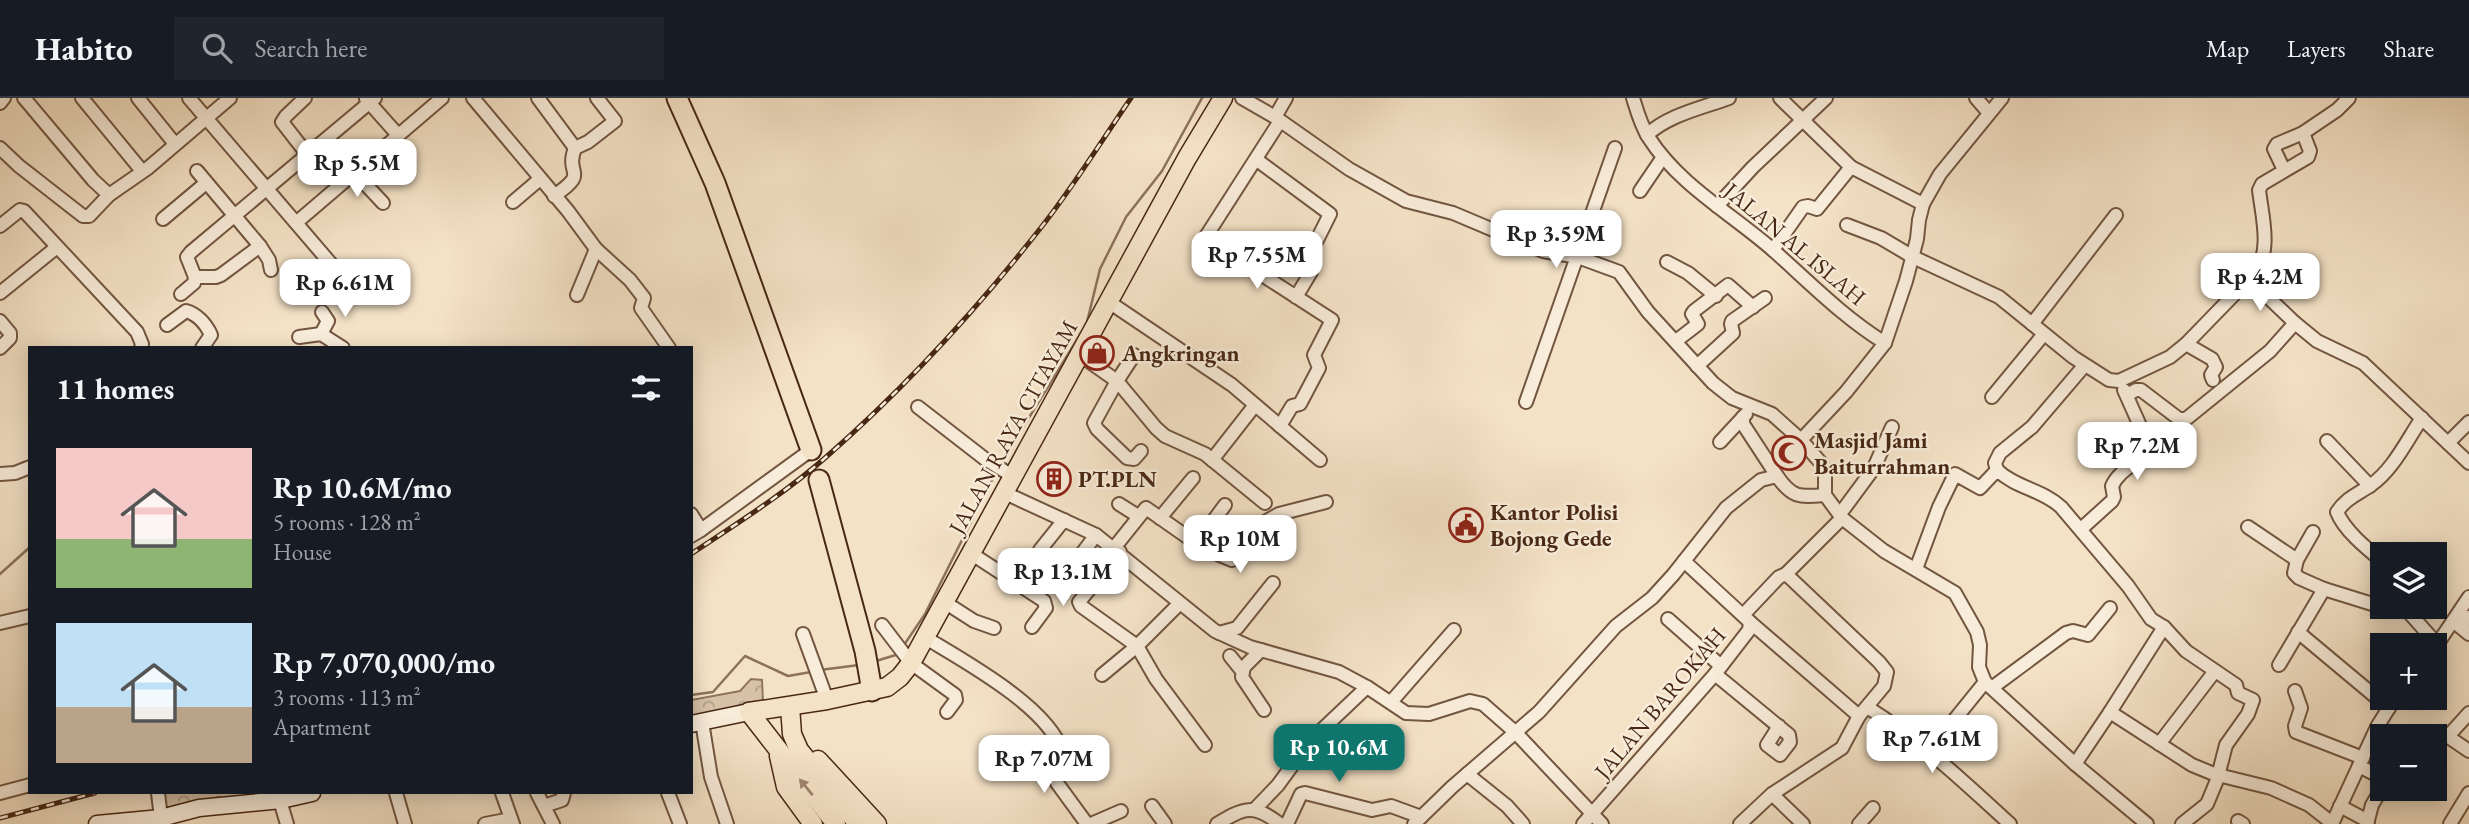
<!DOCTYPE html>
<meta charset="utf-8">
<style>
:root{--surface:#171b24;--page:#20242c;--text:#f1f3f6;--muted:#9ea1a6;--line:#363941;--accent:#0f766e}
body{margin:0;font-family:"EB Garamond",serif;background:var(--page);color:var(--text);height:100vh;display:flex;flex-direction:column;font-size:26px;white-space:nowrap}
*{box-sizing:border-box;margin:0}
p{font-size:23px;color:var(--muted)}
.icon{flex:none;width:38px;height:38px;fill:none;stroke:currentColor;stroke-width:2;stroke-linecap:round;stroke-linejoin:round}
.map{position:relative;flex:1;overflow:hidden}
.sheet{position:absolute;left:28px;top:248px;width:665px;height:448px;display:flex;flex-direction:column;background:var(--surface);border-radius:0px;box-shadow:0 4px 18px #0003}
.sheet>*{flex:none}
.fabs{position:absolute;left:2370px;top:444px;display:grid;gap:14px}
.fabs a{display:grid;place-items:center;width:77px;height:77px;border-radius:0px;background:var(--surface);box-shadow:0 4px 18px #0003;font-size:35px}
.price{position:absolute;translate:-50% -60px;padding:0 16px;border-radius:14px;background:#fff;color:#222;font-size:23px;line-height:46px;filter:drop-shadow(0 2px 4px #0008)}
.price::after{content:'';position:absolute;left:50%;top:42px;width:21px;height:16px;margin-left:-10px;background:inherit;clip-path:polygon(0 0,100% 0,50% 100%)}
.price.active{background:var(--accent);color:#fff}
ul{padding:0;list-style:none}
li{display:flex;align-items:center;gap:21px;height:175px;padding:0 28px}
li span{display:grid;place-items:center;flex:none;width:196px;height:140px;border-radius:0px;color:#555}
li>.icon{margin-inline-start:auto}
span .icon{width:84px;height:84px;fill:#fffc;stroke-width:1}
li b{font-size:30px}
h2{display:flex;justify-content:space-between;align-items:center;height:84px;padding:0 28px;font-size:30px}
header{display:flex;align-items:center;gap:42px;box-sizing:border-box;height:98px;padding:0 35px;background:var(--surface);border-bottom:2px solid var(--line)}
header strong{font-size:33px}
nav{display:flex;gap:38px;margin-inline-start:auto;font-size:24px}
.search{width:490px;height:63px;background:var(--page);display:flex;align-items:center;gap:18px;box-sizing:border-box;padding:0 24px;border-radius:0px;color:var(--muted);font-size:26px}
.map>svg:first-child{display:block}
</style>
<header>
<strong>Habito</strong>
<div class="search"><svg class="icon" aria-label="search" viewBox="0 0 24 24"><circle cx="10" cy="10" r="6"/><path d="M15 15l6 6"/></svg>Search here</div>
<nav><a>Map</a><a>Layers</a><a>Share</a></nav>
</header>
<div class="map">
<svg width="2469" height="726" viewBox="0 0 2469 726">
<defs>
<pattern id="forest-crowns" width="20" height="18" patternUnits="userSpaceOnUse" patternTransform="scale(1.75)"><rect width="20" height="18" fill="#d7c2a8"/><path d="M2 6a3 3 0 1 1 6 0M12 15a3 3 0 1 1 6 0" fill="none" stroke="#b09e88"/></pattern>
</defs>
<rect width="100%" height="100%" fill="#f4e2c6"/>
<filter id="stains"><feTurbulence type="fractalNoise" baseFrequency=".00286" numOctaves="4"/><feColorMatrix values="0 0 0 0 .2 0 0 0 0 .09 0 0 0 0 .02 0 0 0 .5 -.17"/></filter>
<radialGradient id="worn" r=".72"><stop offset=".6" stop-color="#630" stop-opacity="0"/><stop offset="1" stop-color="#630" stop-opacity=".3"/></radialGradient>
<g fill="url(#forest-crowns)" stroke="#90755e" stroke-width="2">
<path d="M751,581L762,582L763,605L691,620V602L740,593Z"/>
<path d="M162,695H284L163,713Z"/>
</g>
<g fill="none" stroke-linecap="round" stroke-linejoin="round">
<g stroke="#8c725a" stroke-width="2.5">
<path d="M1086,228L1100,171L1126,119L1162,73L1202,0"/>
<path d="M1001,365L1080,237"/>
<path d="M0,476L30,449"/>
<path d="M904,547L925,516L996,374"/>
<path d="M876,563L899,556"/>
<path d="M820,572L859,567"/>
<path d="M691,597L713,594L745,558L788,578L811,574"/>
</g>
<g stroke="#735640" stroke-width="16">
<g id="minor">
<path d="M24,0L93,82L109,97L148,70L230,0"/>
<path d="M82,0L142,73"/>
<path d="M138,0L175,46"/>
<path d="M189,0L332,167"/>
<path d="M305,0L286,18L282,24L307,56"/>
<path d="M473,0L568,113L596,151L630,182L644,200L641,210L669,250"/>
<path d="M538,0L575,50"/>
<path d="M1242,0L1275,19L1349,71L1406,103L1453,115L1543,153L1578,159L1619,174L1648,214L1713,285L1732,300L1772,316L1801,342L1821,365L1825,375V397L1842,420L1884,453L1955,495L1977,534L1980,547L1979,569L1985,584L2075,666L2147,726"/>
<path d="M1633,0C1637,13 1641,28 1649,40C1679,87 1732,116 1773,152C1809,184 1843,219 1885,245"/>
<path d="M1780,0L1851,69L1923,106"/>
<path d="M1976,0L1989,15"/>
<path d="M366,1L398,37"/>
<path d="M0,5L4,0"/>
<path d="M1275,19L1286,0"/>
<path d="M1280,23L1205,140L1332,222L1314,257L1319,270L1300,306L1292,308L1280,328"/>
<path d="M1647,37C1668,17 1702,10 1729,0"/>
<path d="M0,50L19,68L83,118H89L109,97"/>
<path d="M1257,62L1330,116L1308,160L1312,166L1311,174L1296,199"/>
<path d="M2284,72L2274,51L2277,46L2303,35"/>
<path d="M197,73L260,148L269,162L271,172"/>
<path d="M355,75L383,105"/>
<path d="M1640,93L1663,59"/>
<path d="M554,98C591,72 564,79 575,50L588,44L615,23L597,0"/>
<path d="M513,104L540,81"/>
<path d="M1717,108L1753,69L1826,0"/>
<path d="M163,121L206,85"/>
<path d="M297,124L442,0"/>
<path d="M1847,127L1881,140L1913,159L1999,199L2073,259L2109,282L2119,283L2170,259L2186,246L2255,175C2272,152 2262,118 2259,92L2262,86L2308,59L2310,53L2303,35L2337,12L2349,0"/>
<path d="M0,128L20,112L24,113L137,234L142,246L141,250"/>
<path d="M1773,152L1803,109L1808,108L1817,111L1851,69"/>
<path d="M1667,164L1688,175L1716,198"/>
<path d="M195,179H216L221,177L260,148"/>
<path d="M2249,181L2295,225"/>
<path d="M0,195L57,149"/>
<path d="M181,196L194,185L195,179L187,159L191,154L375,0"/>
<path d="M577,197L596,151"/>
<path d="M1109,204L1232,287L1320,362"/>
<path d="M0,223L10,235V240L0,250"/>
<path d="M2032,226L2116,117"/>
<path d="M167,227L186,213C197,216 206,226 211,237L202,250"/>
<path d="M321,236L328,223L322,214"/>
<path d="M299,239L321,236L343,250"/>
<path d="M1676,243L1698,226L1692,216L1694,213L1728,187L1753,209"/>
<path d="M2186,246L2212,261L2216,269L2211,277L2213,282"/>
<path d="M1080,257L1117,283L1094,325L1097,331L1127,360L1134,361L1141,353"/>
<path d="M1134,257L1117,283L1156,330L1165,338L1205,356L1265,405"/>
<path d="M1697,268L1733,235L1731,226L1732,223L1765,200"/>
<path d="M2127,297L2136,292H2141L2179,321H2186L2270,253L2295,225L2317,243L2363,265L2469,365"/>
<path d="M1992,299L2044,236"/>
<path d="M1526,304L1615,50"/>
<path d="M918,309L985,361L1014,379"/>
<path d="M1743,319V326L1777,378"/>
<path d="M1801,342L1846,294L1885,245L1906,183L1917,141L1919,122L1923,106L1940,76L2002,0"/>
<path d="M2327,343L2370,388"/>
<path d="M1720,344L1746,316"/>
<path d="M2448,345L2469,324"/>
<path d="M1212,362L1255,307"/>
<path d="M1997,372L1995,365L2000,355L2032,329L2084,268"/>
<path d="M0,376L15,375L30,369"/>
<path d="M1005,395L1096,437L1215,533L1250,549L1339,574L1367,589L1406,615L1429,616L1470,603L1483,606L1515,634L1602,726"/>
<path d="M1119,406L1138,418"/>
<path d="M691,416L701,432L691,438"/>
<path d="M1840,416L1874,370L1892,329"/>
<path d="M1160,420L1193,380"/>
<path d="M2248,429L2297,462"/>
<path d="M2081,431L2112,403L2114,399L2112,388C2120,370 2140,365 2150,350L2124,292"/>
<path d="M701,432L811,352"/>
<path d="M2313,434L2297,462L2294,475L2299,480L2324,491"/>
<path d="M1197,445L1225,407"/>
<path d="M1114,450L1146,410L1203,450L1232,462L1265,424L1279,416L1326,404"/>
<path d="M1040,452L1064,422"/>
<path d="M1120,454L1079,504L1081,508L1137,548L1156,581L1205,647"/>
<path d="M972,456L1044,503L1046,510L1032,529"/>
<path d="M1077,462L1096,437"/>
<path d="M1684,463L1750,524L1859,618"/>
<path d="M2382,463C2366,450 2344,432 2337,414C2346,400 2358,396 2371,387C2393,372 2407,342 2422,320"/>
<path d="M1916,471L1939,409L1955,376L1980,390L1997,372C2016,390 2043,392 2061,409L2128,488L2151,521L2164,529L2186,553L2236,587L2238,595L2253,602L2248,616L2226,647L2217,682L2207,706L2182,726"/>
<path d="M1786,476L1842,420"/>
<path d="M946,505L974,523L994,530"/>
<path d="M2404,509L2438,547"/>
<path d="M1668,521L1721,568"/>
<path d="M2467,522L2469,519"/>
<path d="M2453,523L2469,536"/>
<path d="M0,525L30,518"/>
<path d="M882,527L911,565L955,597L956,602L947,614"/>
<path d="M2298,534L2389,610"/>
<path d="M1219,535L1237,530L1273,485"/>
<path d="M803,536L827,602"/>
<path d="M926,540C964,563 1050,610 1062,654C1066,666 1056,674 1057,685L1087,726"/>
<path d="M2434,551L2469,499"/>
<path d="M1261,552L1244,569L1242,579L1264,612"/>
<path d="M1230,558L1242,573"/>
<path d="M2279,567L2324,491L2382,509"/>
<path d="M1715,576L1789,637L1790,644L1780,657L1767,647L1779,628"/>
<path d="M1102,577L1137,548L1179,506"/>
<path d="M1993,589L2066,535L2073,533L2088,537L2110,510"/>
<path d="M2295,593L2301,610L2295,628L2296,634L2363,660"/>
<path d="M1391,604L1454,532"/>
<path d="M1867,609C1920,642 1964,684 2010,726"/>
<path d="M2110,614L2164,529"/>
<path d="M2469,615L2450,636V640L2469,653"/>
<path d="M702,624L711,679L727,726"/>
<path d="M2159,646L2215,573"/>
<path d="M1930,652L1985,584"/>
<path d="M2075,666L2110,614L2192,667L2214,676L2271,690L2309,707L2332,725"/>
<path d="M2359,668L2382,680"/>
<path d="M1467,676L1507,708L1523,726"/>
<path d="M0,695L30,687"/>
<path d="M158,695L161,720"/>
<path d="M396,695L405,726"/>
<path d="M502,695L513,726"/>
<path d="M537,695L553,726"/>
<path d="M668,695L680,726"/>
<path d="M278,696L287,726"/>
<path d="M1772,696L1803,726"/>
<path d="M544,708L562,702L564,695"/>
<path d="M1152,708L1165,726"/>
<path d="M2340,708L2368,723"/>
<path d="M1255,711L1278,687L1310,643L1367,589"/>
<path d="M2238,723L2243,726"/>
<path d="M485,726L511,721"/>
<path d="M1091,726L1121,713"/>
<path d="M1217,726C1244,710 1253,705 1280,726"/>
<path d="M1287,726L1301,696L1305,695L1372,712L1391,708L1421,719"/>
<path d="M1414,726L1452,689L1539,614L1616,528L1652,500L1673,477L1726,410L1761,382L1777,378C1792,400 1799,399 1825,397"/>
<path d="M1583,726L1715,576L1749,532L1750,524"/>
<path d="M1740,726L1772,696L1842,650L1859,618L1884,588L1887,574L1879,564L1786,476L1779,479L1743,517"/>
<path d="M1859,726L1873,710"/>
<path d="M2332,726L2377,629L2395,600"/>
<path d="M2367,726L2372,707L2382,690"/>
<path d="M2450,726L2469,695"/>
</g>
</g>
<g stroke="#482814" stroke-width="19">
<g id="secondary">
<path d="M691,626L749,614"/>
<path d="M97,726L161,720L199,710L281,702L312,695"/>
</g>
</g>
<g stroke="#482814" stroke-width="21">
<g id="primary">
<path d="M790,609L792,636L799,652L858,726"/>
<path d="M749,614L827,602L887,589L900,579L911,565L1187,60L1223,0"/>
<path d="M749,614L836,726"/>
<path d="M779,658L786,689L813,726"/>
<path d="M818,662L877,726"/>
</g>
</g>
<g stroke="#482814" stroke-width="23">
<g id="trunk">
<path d="M677,0L715,85L811,352"/>
<path d="M819,382L865,553L872,593"/>
</g>
</g>
<use href="#minor" stroke="#f8ecda" stroke-width="12"/>
<use href="#secondary" stroke="#f8ecda" stroke-width="16"/>
<use href="#primary" stroke="#f4e2c6" stroke-width="18"/>
<use href="#trunk" stroke="#f4e2c6" stroke-width="19"/>
<g stroke="#482814" stroke-width="5">
<g id="rail">
<path d="M691,456C736,426 784,396 825,360C905,290 978,210 1043,127C1075,86 1102,42 1131,0"/>
<path d="M0,720L95,695"/>
</g>
</g>
<use href="#rail" stroke="#f8ecda" stroke-width="2.5" stroke-dasharray="8" stroke-linecap="butt"/>
</g>
<defs><path id="oneway-solid" d="M-6-.8H1V-3.2L6.5 0L1 3.2V.8H-6Z" transform="scale(1.75)"/></defs>
<use fill="#9e856d" href="#oneway-solid" transform="translate(806 689) rotate(-129)"/>
<defs>
<g id="shop-ring" transform="scale(1.75)"><circle r="9.5" fill="#f8ecda" stroke="#8f2418" stroke-width="1.5"/><path d="M-5-2.5h2.3a2.7 3.5 0 0 1 5.4 0H5L5.5 6h-11ZM-1.5-2.5h3a1.5 2.3 0 0 0-3 0Z" fill="#8f2418"/></g>
<g id="mosque-ring" transform="scale(1.75)"><circle r="9.5" fill="#f8ecda" stroke="#8f2418" stroke-width="1.5"/><path d="M3.5-4.9A6 6 0 1 0 3.5 4.9A5 5 0 1 1 3.5-4.9Z" fill="#8f2418"/></g>
<g id="building-ring" transform="scale(1.75)"><circle r="9.5" fill="#f8ecda" stroke="#8f2418" stroke-width="1.5"/><path d="M-4-6H4V6H1V3H-1V6H-4ZM-2.5-4.3h1.7v1.8h-1.7ZM.8-4.3h1.7v1.8H.8ZM-2.5-1h1.7V.8h-1.7ZM.8-1h1.7V.8H.8Z" fill="#8f2418"/></g>
<g id="civic-ring" transform="scale(1.75)"><circle r="9.5" fill="#f8ecda" stroke="#8f2418" stroke-width="1.5"/><path d="M-.6-6.5H3V-4.5H.6V-3L4-1V1h2V6H-6V1h2V-1L-.6-3ZM-1.2 2.5V6h2.4V2.5Z" fill="#8f2418"/></g>
</defs>
<g fill-rule="evenodd">
<use href="#shop-ring" x="1097" y="255"/>
<use href="#mosque-ring" x="1789" y="355"/>
<use href="#building-ring" x="1054" y="381"/>
<use href="#civic-ring" x="1466" y="427"/>
</g>
<g text-anchor="middle" stroke-width="5" stroke-linejoin="round" paint-order="stroke">
<g font-size="23" fill="#482814" stroke="#f8ecda">
<text transform="translate(1795 146) rotate(40)" y="8">JALAN AL ISLAH</text>
<text transform="translate(1013 329) rotate(-61)" y="8">JALAN RAYA CITAYAM</text>
<text transform="translate(1660 605) rotate(-50)" y="8">JALAN BAROKAH</text>
</g>
<g font-size="23" font-weight="bold" fill="#482814" stroke="#f8ecda" text-anchor="start">
<text x="1122" y="263">Angkringan</text>
<text x="1814" y="350">Masjid Jami<tspan x="1814" dy="26">Baiturrahman</tspan></text>
<text x="1078" y="389">PT.PLN</text>
<text x="1490" y="422">Kantor Polisi<tspan x="1490" dy="26">Bojong Gede</tspan></text>
</g>
</g>
<rect width="100%" height="100%" filter="url(#stains)"/>
<rect width="100%" height="100%" fill="url(#worn)"/>
</svg>
<div class="fabs">
<a><svg class="icon" aria-label="layers" viewBox="0 0 24 24"><path d="M12 4l9 5-9 5-9-5zM3 14l9 5 9-5"/></svg></a>
<a>+</a>
<a>−</a>
</div>
<b class="price" style="left:357px;top:101px">Rp 5.5M</b>
<b class="price" style="left:1556px;top:172px">Rp 3.59M</b>
<b class="price" style="left:1257px;top:193px">Rp 7.55M</b>
<b class="price" style="left:2260px;top:215px">Rp 4.2M</b>
<b class="price" style="left:345px;top:221px">Rp 6.61M</b>
<b class="price" style="left:2137px;top:384px">Rp 7.2M</b>
<b class="price" style="left:1240px;top:477px">Rp 10M</b>
<b class="price" style="left:1063px;top:510px">Rp 13.1M</b>
<b class="price" style="left:1932px;top:677px">Rp 7.61M</b>
<b class="price active" style="left:1339px;top:686px">Rp 10.6M</b>
<b class="price" style="left:1044px;top:697px">Rp 7.07M</b>
<section class="sheet">
<h2>11 homes<svg class="icon" aria-label="filters" viewBox="0 0 24 24"><path d="M4 7h16M4 17h16"/><circle cx="9" cy="7" r="2"/><circle cx="15" cy="17" r="2"/></svg></h2>
<ul>
<li><span style="background:linear-gradient(#f6c9c9 65%,#8fb573 0)"><svg class="icon" aria-label="home" viewBox="0 0 24 24"><path d="M3 11l9-7 9 7M6 9v11h12V9"/></svg></span><div><b>Rp 10.6M/mo</b><p>5 rooms · 128 m²</p><p>House</p></div></li>
<li><span style="background:linear-gradient(#bfe0f5 60%,#b9a48a 0)"><svg class="icon" aria-label="home" viewBox="0 0 24 24"><path d="M3 11l9-7 9 7M6 9v11h12V9"/></svg></span><div><b>Rp 7,070,000/mo</b><p>3 rooms · 113 m²</p><p>Apartment</p></div></li>
</ul>
</section>
</div>
